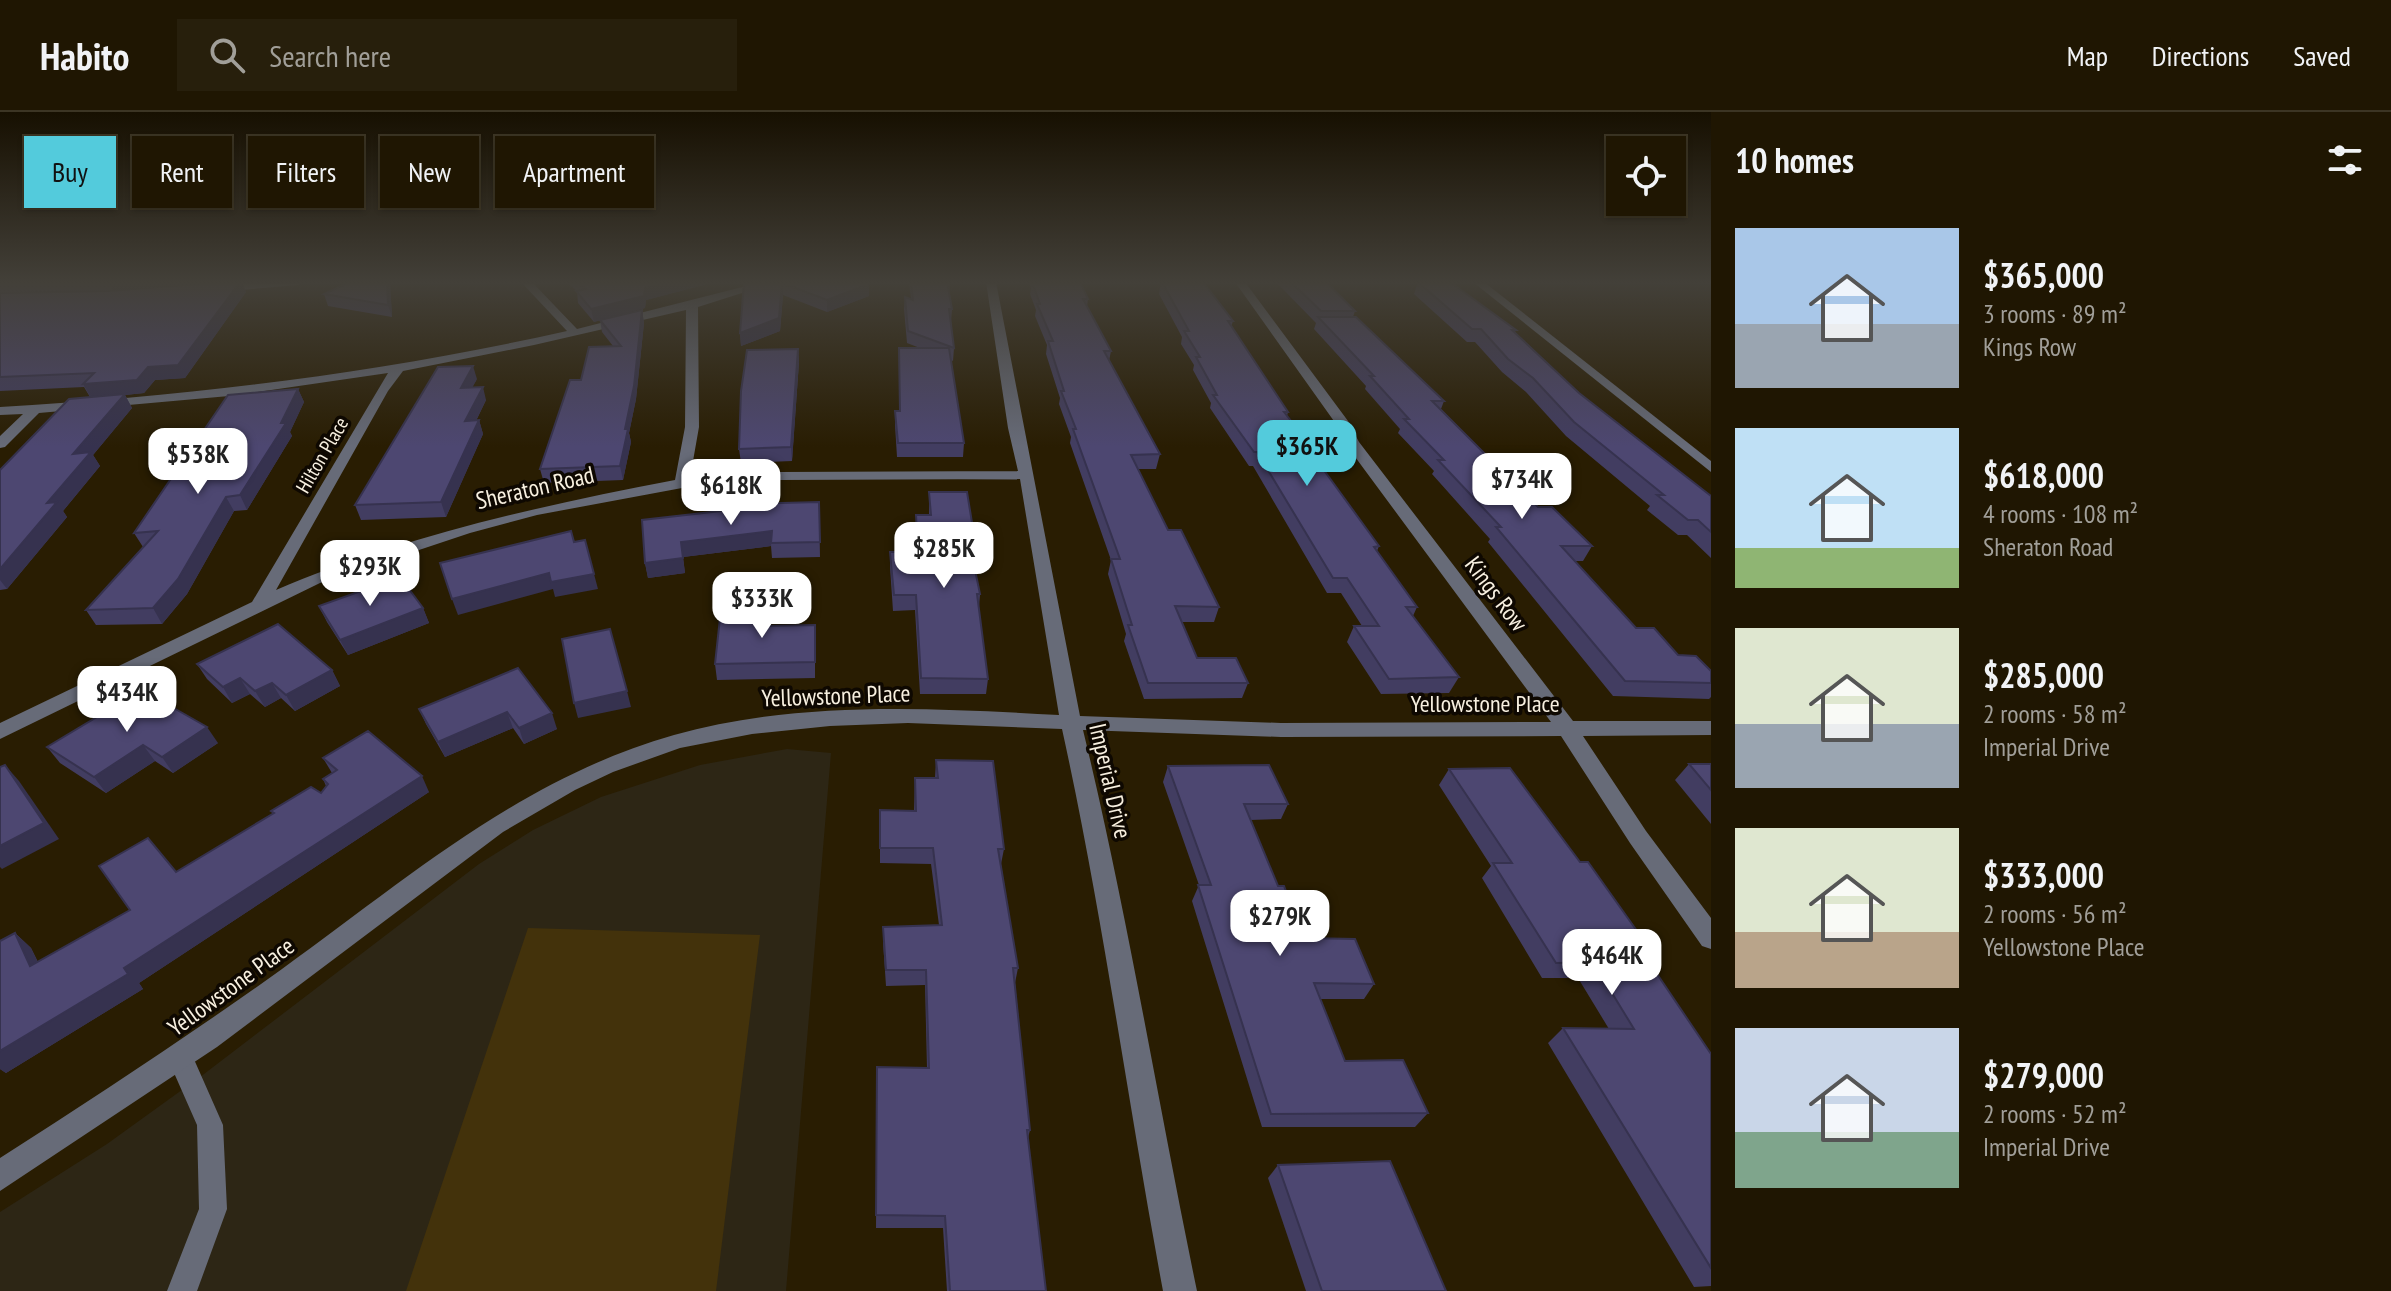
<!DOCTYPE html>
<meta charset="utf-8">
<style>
:root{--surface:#1f1602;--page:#271f0c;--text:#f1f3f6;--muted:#a19f99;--line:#3c3524;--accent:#53cbdc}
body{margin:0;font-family:"PT Sans Narrow",sans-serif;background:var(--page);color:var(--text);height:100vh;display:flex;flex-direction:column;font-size:30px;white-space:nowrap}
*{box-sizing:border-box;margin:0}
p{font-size:26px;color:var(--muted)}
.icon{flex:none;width:44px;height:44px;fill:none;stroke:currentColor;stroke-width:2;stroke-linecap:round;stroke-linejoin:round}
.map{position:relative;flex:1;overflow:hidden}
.drawer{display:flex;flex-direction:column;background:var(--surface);width:680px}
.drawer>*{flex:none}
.hud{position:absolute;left:24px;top:24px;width:760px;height:72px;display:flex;gap:16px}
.buttons{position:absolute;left:1606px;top:24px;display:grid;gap:16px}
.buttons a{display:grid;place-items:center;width:80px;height:80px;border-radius:0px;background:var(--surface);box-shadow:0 2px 6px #0004,0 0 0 2px var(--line);font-size:40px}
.price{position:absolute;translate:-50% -68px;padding:0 18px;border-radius:16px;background:#fff;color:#222;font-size:26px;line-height:52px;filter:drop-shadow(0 2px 4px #0008)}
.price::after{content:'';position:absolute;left:50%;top:48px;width:24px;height:18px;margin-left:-12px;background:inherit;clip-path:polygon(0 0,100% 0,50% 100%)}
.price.on{background:var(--accent);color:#111}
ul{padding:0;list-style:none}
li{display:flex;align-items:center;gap:24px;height:200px;padding:0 24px}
li span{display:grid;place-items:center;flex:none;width:224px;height:160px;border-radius:0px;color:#555}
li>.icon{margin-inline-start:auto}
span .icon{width:96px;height:96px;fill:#fffc;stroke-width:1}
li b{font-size:34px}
h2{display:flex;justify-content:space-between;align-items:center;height:96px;padding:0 24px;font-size:34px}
.pill{padding:0 28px;border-radius:0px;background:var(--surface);box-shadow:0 2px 6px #0004,0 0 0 2px var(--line);font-size:28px;line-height:72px}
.pill.on{background:var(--accent);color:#111}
header{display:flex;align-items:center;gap:48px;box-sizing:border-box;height:112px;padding:0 40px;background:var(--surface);border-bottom:2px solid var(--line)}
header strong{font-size:38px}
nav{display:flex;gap:44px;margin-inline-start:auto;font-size:28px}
.search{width:560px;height:72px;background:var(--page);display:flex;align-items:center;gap:20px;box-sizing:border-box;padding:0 28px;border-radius:0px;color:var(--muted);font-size:30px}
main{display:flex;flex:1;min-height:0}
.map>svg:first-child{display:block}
</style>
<header>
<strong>Habito</strong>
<div class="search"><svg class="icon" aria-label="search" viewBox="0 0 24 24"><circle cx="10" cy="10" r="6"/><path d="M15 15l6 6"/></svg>Search here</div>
<nav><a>Map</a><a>Directions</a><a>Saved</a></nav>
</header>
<main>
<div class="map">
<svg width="1711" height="1179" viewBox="0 0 1711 1179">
<rect width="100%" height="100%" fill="#291d02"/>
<path fill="#2d2615" d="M787,637L831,641L786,1179H0V1100L107,1032L204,962L479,752L533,718L601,685L700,653Z"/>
<path fill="#43320b" d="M528,816L760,823L716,1179H406Z"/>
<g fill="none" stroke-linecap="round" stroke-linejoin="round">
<path fill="#676b78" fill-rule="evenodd" d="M180,933L189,936L223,1013L227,1097L197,1179H167L199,1097L197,1013L167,945L171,936Z"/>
<g fill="#676b78" fill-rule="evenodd">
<path d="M264,170H303L298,173L218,180L213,177L218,174Z"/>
<path d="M521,170H532L577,217L762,170H777L698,195L699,315L690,366L779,360L1018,359L1008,316L986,170H996L1080,604L1281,611L1551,610L1347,334L1336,312L1235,170H1245L1348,309L1359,330L1573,609H1711V623L1583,624L1646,719L1711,806V837L1702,834L1630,731L1561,624L1281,625L1083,618C1128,803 1158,992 1197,1179H1163C1128,992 1103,803 1062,617L908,611L830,614L752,622L680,636L613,660L575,678L503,720L217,935L0,1079V1046C95,985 190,923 282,857C407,767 522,666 674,623C798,588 932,596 1059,603L1020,367L779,368L682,376L537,403L470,421L320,471L0,627V611L252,490L388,261L229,284L39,301L5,335L0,336V324L23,302L0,303V295C191,284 380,261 567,219ZM686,198L685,315L675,368C576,387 482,407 385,438C348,450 312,462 276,478L388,279L403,259L534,233Z"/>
<path d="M1473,170H1484L1711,349V360Z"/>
</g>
</g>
<g fill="#423d61">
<path d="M0,170H242L246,180L185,266L155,268L144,281L125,283L132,296L93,343L100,354L63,399L67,405L7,477L0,478V358L90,285L84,275L0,279Z"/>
<path d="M350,170H390L392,205L328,194L324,182Z"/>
<path d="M566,170H715L646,188L645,196L604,207L642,198L644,211L636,287L629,321L631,330L623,368L544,371L540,357L581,268L613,234L602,220L600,208L594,210L578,191L577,179Z"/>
<path d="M909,170H950L949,181L952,197L951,209L954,236L953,249L951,248L964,331L963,345H897L895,313V299H899V236H920L907,231L904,197L905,185L911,187Z"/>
<path d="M1029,170H1080L1088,187L1087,194L1111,239L1109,249L1160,342L1156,357H1138L1168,418L1219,495L1214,510H1182L1197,546L1248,571L1242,586L1144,587L1124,529L1126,522L1108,462L1111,448L1070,331L1071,325L1059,292L1060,286L1046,242L1047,233L1035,204L1036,198L1030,182L1031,176Z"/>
<path d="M1161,170H1203L1233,209L1231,215L1288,300L1287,304L1315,339L1313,344L1379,434L1377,439L1417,495L1413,504L1459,565L1449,581L1381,582L1347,530L1354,514H1362L1341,481H1327L1253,354H1249L1210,296L1211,291L1193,258L1194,253L1181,232L1182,225L1159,182Z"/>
<path d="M1276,170H1326L1355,199L1353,205L1444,289L1441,297L1538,395L1592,434L1583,449H1575L1636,516L1678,543L1711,559V585L1709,587L1613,584L1488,430L1490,427L1432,362L1434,359L1398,321L1400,317L1365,277L1366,274L1314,217L1316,211Z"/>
<path d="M1418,170L1516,218L1515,220L1579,281L1711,384V446L1687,423H1678L1647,398L1650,394L1566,324L1526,280L1502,260L1475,230H1467L1414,182Z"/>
<path d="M747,171L869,172V184L827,200L783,183L780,219L741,234L740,221Z"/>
<path d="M798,237L799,250L792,349L741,351L739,337Z"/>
<path d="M477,267L472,275L486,288L476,309L479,308L483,322L446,405L361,408L355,393Z"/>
<path d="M298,277L304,290L290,320L292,324L247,398L234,399L187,482L162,512L96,513L86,498L143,435L134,421Z"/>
<path d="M929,380L975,429L972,444L980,482L979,495L988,567L986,582H920L915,498L893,499L890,455V440H917L916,403H929Z"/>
<path d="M819,390L820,445L772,446L771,434L683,445L685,461L648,466L645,451Z"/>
<path d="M319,494L423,496L429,511L348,543L327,510Z"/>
<path d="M815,513V566L717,568L715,552L762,514Z"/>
<path d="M197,552L332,558L340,574L295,599L281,586L265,595L250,582L232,591L207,567Z"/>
<path d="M518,556L557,617L524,632L513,616L445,645L426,612L419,597Z"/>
<path d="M218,631L173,661L155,649L106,681L60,651L47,635Z"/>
<path d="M323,646L429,680L139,871L143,877L6,961L0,957V829L15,821L31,836L38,850L130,798L176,760L321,681L326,674L323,667L332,661Z"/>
<path d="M936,648L1004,737L1001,752L1018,856L1015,871L1030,1018L1028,1026L1046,1179H947L943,1116H876L877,955L927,956L925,873L886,874L883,830V815L939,813L931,752L880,751V698L914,699L915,666H935Z"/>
<path d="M1689,652H1711V712L1675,668Z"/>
<path d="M1168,654L1288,692L1281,707L1250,708L1278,774L1304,826L1374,872L1364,887H1320L1345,949L1428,1001L1415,1015H1262L1192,789L1199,773L1163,670Z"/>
<path d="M1449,657L1580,750L1659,850L1652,856L1711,942V1174L1694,1175L1548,931L1563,916L1609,917L1578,866H1542L1482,766L1491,754L1439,673Z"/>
<path d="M1278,1053L1446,1179H1306L1268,1066Z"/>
</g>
<g fill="#36324f">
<path d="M108,170H227L113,179Z"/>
<path d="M240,170H242L246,180L185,266L155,268L144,281L125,283L132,296L93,343L100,354L63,399L67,405L7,477L0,468V457L73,342L91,286L83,272L148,255Z"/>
<path d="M387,170H390L392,205L388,193Z"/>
<path d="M668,170H715L646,188L645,196L594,210L591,197L645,176Z"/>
<path d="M782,171L783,183L780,219L741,234L740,221Z"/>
<path d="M869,172V184L827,200V188Z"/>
<path d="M642,198L644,211L636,287L629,321L631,330L623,368L620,354Z"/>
<path d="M798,237L799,250L792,349L791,335Z"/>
<path d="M473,254L477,267L465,289L461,276Z"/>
<path d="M483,275L486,288L469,323L465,309Z"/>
<path d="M298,277L304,290L290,320L292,324L247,398L240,383L281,311Z"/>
<path d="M479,308L483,322L446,405L441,390Z"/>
<path d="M226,385L234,399L187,482L162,512L153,496Z"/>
<path d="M772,419L771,434L683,445L681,430Z"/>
<path d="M683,446L685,461L648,466L645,451Z"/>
<path d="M549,461L594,462L598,477L555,485L553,477L458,503L452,487Z"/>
<path d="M423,496L429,511L348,543L340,528Z"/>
<path d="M332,558L340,574L295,599L286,583Z"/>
<path d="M240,566L250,582L232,591L223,575Z"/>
<path d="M272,571L281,586L265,595L255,579Z"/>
<path d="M627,579L631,595L578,606L574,591Z"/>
<path d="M507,600L513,616L445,645L438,630Z"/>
<path d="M552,601L557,617L524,632L519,616Z"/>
<path d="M207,615L218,631L173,661L162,645Z"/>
<path d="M143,633L155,649L106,681L94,665Z"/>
<path d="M5,653L19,669L59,727L2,757L0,755V734Z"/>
<path d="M422,664L429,680L139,871L143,877L6,961L0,957V939L124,856Z"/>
<path d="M15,821L31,836L47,869L30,854Z"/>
</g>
<g fill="#4d4771" stroke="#36324f" stroke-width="2">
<path d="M224,170H240L178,253L148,255L137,268L83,272L94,261L0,265V181L107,179Z"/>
<path d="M350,170H387L388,193L324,182Z"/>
<path d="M577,170H668L645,176L644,184L591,197L576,179L586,177Z"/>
<path d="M750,170H862L869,172L827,188L782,171L779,206L740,221L744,171Z"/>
<path d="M911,170H950H947L952,197H949L954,236L908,219L905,185L913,188Z"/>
<path d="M1032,170H1080L1088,187H1083L1111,239H1104L1160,342L1131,343L1168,418H1181L1219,495L1175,494L1197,546H1236L1248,571H1148L1128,513H1132L1111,447H1120L1073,317H1076L1061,279H1064L1048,229H1053L1037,192H1040Z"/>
<path d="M1162,170H1203L1233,209H1228L1288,300H1284L1315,339H1310L1379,434L1374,435L1417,495H1406L1459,565L1389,567L1354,514H1379L1347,466H1333L1257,340H1254L1213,283H1217L1196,245H1200L1184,219H1189Z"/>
<path d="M1291,170H1326L1355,199H1321Z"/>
<path d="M1418,170H1450L1516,218H1512L1579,281L1711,384V420L1698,408H1688L1657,383H1664L1574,310L1533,266L1508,247L1481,217H1472Z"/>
<path d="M642,198L634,274L625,317H628L620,354L540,357L570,268H581L589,235L621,234L600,208Z"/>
<path d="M1318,205H1356L1444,289H1432L1538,395H1552L1592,434H1561L1636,516H1654L1678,543L1696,544L1711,559V571L1625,569L1496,415H1501L1438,348H1444L1404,307H1409L1370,264H1374Z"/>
<path d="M899,236H949L964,331H898L895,299H900Z"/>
<path d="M798,237L791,335L739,337L741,279L747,238Z"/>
<path d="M473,254L461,276L483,275L465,309L479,308L441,390L355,393L438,255Z"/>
<path d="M298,277L281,311H286L240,383L226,385L178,467L153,496L86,498L158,419L134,421L228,283Z"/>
<path d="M125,282L73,342L91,340L47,391L57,390L0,457V358L69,287Z"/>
<path d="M929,380H967L975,429H969L980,482H977L988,567L921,566L916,483H894L890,440H918L916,403H931Z"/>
<path d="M819,390L820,430L771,431L772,419L681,430L683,446L645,451L642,408L738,397L739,392Z"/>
<path d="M571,419L574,430L585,428L594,462L551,470L549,461L452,487L440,451Z"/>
<path d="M400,465L423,496L340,528L319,494Z"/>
<path d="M761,496L760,514L815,513V550L715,552L721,497Z"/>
<path d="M278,512L332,558L286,583L272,571L255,579L240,566L223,575L197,552Z"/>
<path d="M610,517L627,579L574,591L562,527Z"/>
<path d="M518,556L552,601L519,616L507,600L438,630L419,597Z"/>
<path d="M142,578L207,615L162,645L143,633L94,665L47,635Z"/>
<path d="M368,619L422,664L124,856L128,862L0,939V829L15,821L30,854L130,798L99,754L148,726L176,760L274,701L271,699L311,675L321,681L328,672L323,667L337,658L323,646Z"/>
<path d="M936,648L993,649L1004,737H998L1018,856H1013L1030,1018H1027L1046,1179H950L945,1104L876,1103L877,955L929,956L926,858H886L883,815L942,813L933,736H880V698L916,699L915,666H938Z"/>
<path d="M1689,652H1711V678Z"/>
<path d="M5,653L44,711L0,734V655Z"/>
<path d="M1269,653L1288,692H1244L1278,774H1284L1304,826L1355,827L1374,872L1314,871L1345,949L1403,948L1428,1001L1271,1002L1198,773H1211L1168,654Z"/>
<path d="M1510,656L1580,750H1588L1659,850H1649L1711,942V1156L1563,916L1634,917L1593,850L1556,851L1493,751H1512L1449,657Z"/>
<path d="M1390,1049L1446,1179H1322L1278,1053Z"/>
</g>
<linearGradient id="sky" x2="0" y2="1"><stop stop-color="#171001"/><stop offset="0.51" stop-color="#434039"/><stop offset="1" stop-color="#434039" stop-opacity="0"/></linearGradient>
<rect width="1711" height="335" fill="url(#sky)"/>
<g text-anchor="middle" stroke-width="7" stroke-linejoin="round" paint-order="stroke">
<g font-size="20" fill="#f8f0e0" stroke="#0e0801">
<text transform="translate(322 343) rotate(-60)" y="7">Hilton Place</text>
</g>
<g font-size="24" fill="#f8f0e0" stroke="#0e0801">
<text transform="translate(535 376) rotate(-13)" y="8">Sheraton Road</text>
<text transform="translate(1496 482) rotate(53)" y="8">Kings Row</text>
<text transform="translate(836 584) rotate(-2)" y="8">Yellowstone Place</text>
<text x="1485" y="600">Yellowstone Place</text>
<text transform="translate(1110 669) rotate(77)" y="8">Imperial Drive</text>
<text transform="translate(231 875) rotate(-36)" y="8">Yellowstone Place</text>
</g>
</g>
</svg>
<div class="buttons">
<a><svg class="icon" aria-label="locate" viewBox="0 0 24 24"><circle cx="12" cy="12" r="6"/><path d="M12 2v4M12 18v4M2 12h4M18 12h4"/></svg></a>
</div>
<b class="price on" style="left:1307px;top:376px">$365K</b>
<b class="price" style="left:198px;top:384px">$538K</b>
<b class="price" style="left:1522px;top:409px">$734K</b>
<b class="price" style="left:731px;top:415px">$618K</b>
<b class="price" style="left:944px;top:478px">$285K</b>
<b class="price" style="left:370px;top:496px">$293K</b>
<b class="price" style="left:762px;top:528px">$333K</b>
<b class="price" style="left:127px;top:622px">$434K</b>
<b class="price" style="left:1280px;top:846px">$279K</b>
<b class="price" style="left:1612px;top:885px">$464K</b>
<div class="hud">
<a class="pill on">Buy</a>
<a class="pill">Rent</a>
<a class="pill">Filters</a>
<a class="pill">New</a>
<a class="pill">Apartment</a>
</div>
</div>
<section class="drawer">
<h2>10 homes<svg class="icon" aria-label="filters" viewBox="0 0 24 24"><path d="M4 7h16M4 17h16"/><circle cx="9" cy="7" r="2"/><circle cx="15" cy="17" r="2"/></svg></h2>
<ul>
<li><span style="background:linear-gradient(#a9c7e8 60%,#9aa5b1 0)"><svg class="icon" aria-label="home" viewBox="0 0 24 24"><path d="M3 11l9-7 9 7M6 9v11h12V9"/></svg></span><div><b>$365,000</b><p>3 rooms · 89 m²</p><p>Kings Row</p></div></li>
<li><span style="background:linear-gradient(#bfe0f5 75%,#8fb573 0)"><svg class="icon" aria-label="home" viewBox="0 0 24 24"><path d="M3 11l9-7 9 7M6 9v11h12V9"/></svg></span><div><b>$618,000</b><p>4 rooms · 108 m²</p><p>Sheraton Road</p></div></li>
<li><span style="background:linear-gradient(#dfe7d0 60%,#9aa5b1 0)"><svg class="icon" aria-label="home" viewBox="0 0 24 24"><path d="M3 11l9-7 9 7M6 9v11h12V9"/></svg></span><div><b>$285,000</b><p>2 rooms · 58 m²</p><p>Imperial Drive</p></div></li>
<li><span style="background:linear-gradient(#dfe7d0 65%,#b9a48a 0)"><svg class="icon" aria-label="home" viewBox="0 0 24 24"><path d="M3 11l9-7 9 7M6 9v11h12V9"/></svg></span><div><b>$333,000</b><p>2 rooms · 56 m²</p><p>Yellowstone Place</p></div></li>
<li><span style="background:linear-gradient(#c9d6e8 65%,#7fa58c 0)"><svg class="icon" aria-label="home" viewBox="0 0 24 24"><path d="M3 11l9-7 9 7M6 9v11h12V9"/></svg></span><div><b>$279,000</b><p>2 rooms · 52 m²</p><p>Imperial Drive</p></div></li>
</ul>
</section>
</main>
